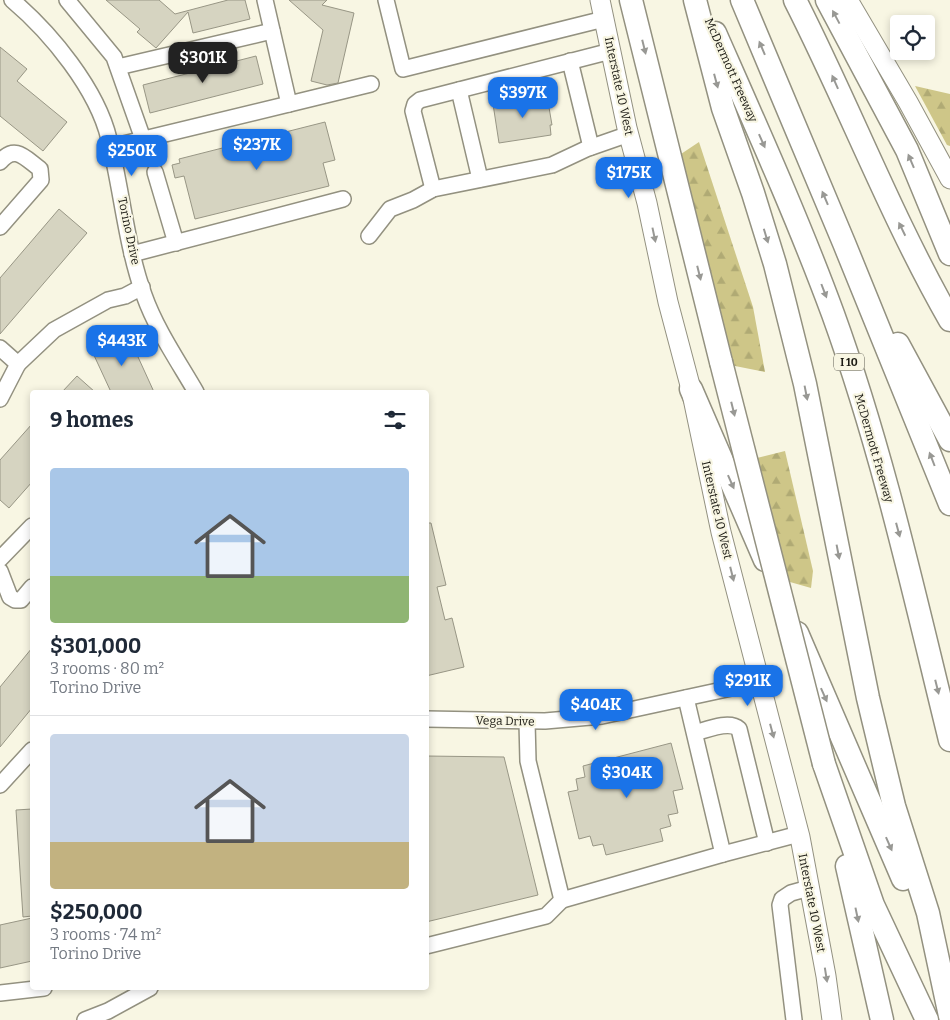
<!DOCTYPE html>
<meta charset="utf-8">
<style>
:root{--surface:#fff;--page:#f2f2f3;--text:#1f2937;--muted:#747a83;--line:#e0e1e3;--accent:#1a73e8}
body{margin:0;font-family:Bitter,serif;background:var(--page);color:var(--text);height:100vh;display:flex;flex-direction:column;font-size:19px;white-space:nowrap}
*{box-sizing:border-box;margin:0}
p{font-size:16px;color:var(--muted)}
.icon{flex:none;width:28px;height:28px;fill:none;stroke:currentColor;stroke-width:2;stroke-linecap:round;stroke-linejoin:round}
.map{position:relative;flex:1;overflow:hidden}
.details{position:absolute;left:30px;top:390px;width:399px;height:600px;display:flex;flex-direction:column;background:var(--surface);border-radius:5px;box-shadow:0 2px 8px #0003}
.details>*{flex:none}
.controls{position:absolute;left:890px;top:15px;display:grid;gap:10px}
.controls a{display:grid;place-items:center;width:45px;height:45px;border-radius:5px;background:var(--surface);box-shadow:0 2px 8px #0003;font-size:25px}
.price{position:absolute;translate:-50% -42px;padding:0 11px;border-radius:10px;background:var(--accent);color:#fff;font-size:16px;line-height:32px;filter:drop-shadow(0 1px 2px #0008)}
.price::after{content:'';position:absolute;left:50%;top:30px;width:15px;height:11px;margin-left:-8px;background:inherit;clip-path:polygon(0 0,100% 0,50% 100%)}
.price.current{background:#222;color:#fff}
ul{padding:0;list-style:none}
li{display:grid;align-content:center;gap:10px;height:265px;padding:0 20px}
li+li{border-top:1px solid var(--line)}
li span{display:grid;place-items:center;height:155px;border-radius:5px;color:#555}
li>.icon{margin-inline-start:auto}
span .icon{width:90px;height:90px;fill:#fffc;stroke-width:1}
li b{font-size:21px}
h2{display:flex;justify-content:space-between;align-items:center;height:60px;padding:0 20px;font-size:21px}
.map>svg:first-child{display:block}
</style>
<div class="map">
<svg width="950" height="1020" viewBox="0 0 950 1020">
<defs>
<pattern id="forest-firs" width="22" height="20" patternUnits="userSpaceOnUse" patternTransform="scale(1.25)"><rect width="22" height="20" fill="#cec688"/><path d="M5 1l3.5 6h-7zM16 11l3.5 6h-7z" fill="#b0aa74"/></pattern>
</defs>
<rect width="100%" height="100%" fill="#f8f6e3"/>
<g fill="url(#forest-firs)">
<path d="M915,86L950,94V146L947,145Z"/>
<path d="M699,142L753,307L765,372L730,365L675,158Z"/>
<path d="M785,451L813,571L811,588L783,580L757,458Z"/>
</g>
<g fill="#d6d4c1" stroke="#989685">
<path d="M106,0H159L175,14L228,0H245L250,19L193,33L188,12L156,48L137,32L140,29Z"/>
<path d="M289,0H327L322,5L354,13L338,83L327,85L311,81L323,30Z"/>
<path d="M0,47L27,69L17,81L67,122L43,151L0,116Z"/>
<path d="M256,56L263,84L150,113L143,85Z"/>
<path d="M547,96L552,125H550L551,135L499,143L493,104Z"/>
<path d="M325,122L335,160L323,163L329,186L195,219L184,176L175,178L172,165L180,163L179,159Z"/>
<path d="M59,209L87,233L0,334V278Z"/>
<path d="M128,335L154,392H111L92,351Z"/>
<path d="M77,376L95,392H62Z"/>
<path d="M32,424V482L9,508L0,500V460Z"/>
<path d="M426,523H431L446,585L437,587L445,620L452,618L464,667L426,676Z"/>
<path d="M32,648V708L0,747V687Z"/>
<path d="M671,743L683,789L673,791L678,813L668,815L671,826L660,829L663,841L606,855L603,844L593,846L590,836L579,839L568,792L578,790L576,779L585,777L583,766Z"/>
<path d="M426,756L504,757L538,895L426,922Z"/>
<path d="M32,809V916L23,917L16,810Z"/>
<path d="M32,918V961L0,968V925Z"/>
</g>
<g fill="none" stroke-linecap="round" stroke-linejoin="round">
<g stroke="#939180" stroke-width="18">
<g id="minor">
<path d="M12,0C51,33 97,89 109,139C122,191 126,245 144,295C156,329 178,361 196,392"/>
<path d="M67,0L114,57L143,139"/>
<path d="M265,0L289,104L371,84"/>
<path d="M386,0L403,69L604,19"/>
<path d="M570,61L591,147"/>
<path d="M118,67L272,31"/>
<path d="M459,90L480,179"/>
<path d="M111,147L289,104"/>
<path d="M0,162C15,144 25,158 40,169L41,180L0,227"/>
<path d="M155,172L176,243"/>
<path d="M433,189L413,111L415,104L420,100L611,51"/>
<path d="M369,236L390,209L413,200L433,189L552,165L586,149L629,134"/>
<path d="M132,254L343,199"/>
<path d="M0,348L18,364L54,330L108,300L125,296L142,287"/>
<path d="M0,399L18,364"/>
<path d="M0,559L32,526"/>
<path d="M0,571L10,597L15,600H21L32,587"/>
<path d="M426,719L545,721L602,716L759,682"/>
<path d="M527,722L528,761L562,900L723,854L686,698"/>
<path d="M695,733C706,730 729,720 739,729L767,843"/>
<path d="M0,785L32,750"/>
<path d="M723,854L799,834"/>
<path d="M426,946L546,916L562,900"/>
<path d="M0,993L44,988"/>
<path d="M85,1020L108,1011L150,988"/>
<path d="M794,1020L780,905L782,899L791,893L809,888"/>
</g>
</g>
<g stroke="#939180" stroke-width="21">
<g id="major">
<path d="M600,0L627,128L647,203L668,302L691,389L721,532L800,837L826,976L832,1020"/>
<path d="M848,0L908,102L950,179"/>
</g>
</g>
<g stroke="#939180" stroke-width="25">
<g id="highway">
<path d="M631,0L721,362"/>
<path d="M695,0L723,108L753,193L775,264L805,384L868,698L894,806L928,913L950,1016"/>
<path d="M742,0L844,243L950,504"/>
<path d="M795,0C849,106 891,217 950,320"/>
<path d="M827,0L907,150L950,254"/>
<path d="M715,33C756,126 798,219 833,314C883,452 915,598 950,740"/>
<path d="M898,344L950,440"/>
<path d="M691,389L765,560"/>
<path d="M797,633L903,879"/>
<path d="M824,764L873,905L927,1020"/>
<path d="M847,866L882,1020"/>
</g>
</g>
<use href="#minor" stroke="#fff" stroke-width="15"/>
<use href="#major" stroke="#fff" stroke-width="19"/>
<use href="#highway" stroke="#fff" stroke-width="22"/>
<g stroke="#939180" stroke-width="25" stroke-linecap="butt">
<path id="highway-bridge" d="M721,362L824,764"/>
</g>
<use href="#highway-bridge" stroke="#fff" stroke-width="22"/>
</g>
<defs><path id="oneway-solid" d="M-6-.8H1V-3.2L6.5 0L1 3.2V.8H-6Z" transform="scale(1.25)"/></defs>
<g fill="#989894">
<use href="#oneway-solid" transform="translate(836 17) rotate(-118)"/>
<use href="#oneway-solid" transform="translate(644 47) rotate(76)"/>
<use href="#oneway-solid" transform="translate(762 48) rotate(-113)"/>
<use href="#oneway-solid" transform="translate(716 81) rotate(75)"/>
<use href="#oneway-solid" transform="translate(835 82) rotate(-114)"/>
<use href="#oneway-solid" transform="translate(762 141) rotate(66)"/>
<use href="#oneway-solid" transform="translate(911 161) rotate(-113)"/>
<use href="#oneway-solid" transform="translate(825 198) rotate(-113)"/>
<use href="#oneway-solid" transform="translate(902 229) rotate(-116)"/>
<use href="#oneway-solid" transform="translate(654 235) rotate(78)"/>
<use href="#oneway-solid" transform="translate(766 236) rotate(73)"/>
<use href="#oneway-solid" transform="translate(699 273) rotate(76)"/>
<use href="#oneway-solid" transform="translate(824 291) rotate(69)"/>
<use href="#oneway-solid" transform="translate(806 393) rotate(79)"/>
<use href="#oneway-solid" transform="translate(733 409) rotate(76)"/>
<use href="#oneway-solid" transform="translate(932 459) rotate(-111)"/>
<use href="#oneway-solid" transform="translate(731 482) rotate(66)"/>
<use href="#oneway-solid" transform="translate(898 530) rotate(75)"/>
<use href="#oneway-solid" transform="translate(838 552) rotate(79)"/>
<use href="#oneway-solid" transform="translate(732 574) rotate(76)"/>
<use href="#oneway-solid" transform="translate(937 687) rotate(76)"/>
<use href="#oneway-solid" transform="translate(824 695) rotate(66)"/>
<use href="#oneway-solid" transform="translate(772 731) rotate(75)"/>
<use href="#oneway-solid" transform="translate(889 844) rotate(66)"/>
<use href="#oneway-solid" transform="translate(857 915) rotate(78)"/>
<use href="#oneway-solid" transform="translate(826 975) rotate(81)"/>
</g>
<g text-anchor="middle" stroke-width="4.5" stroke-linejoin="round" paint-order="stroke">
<rect fill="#f8f6e3" stroke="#5d5b51" stroke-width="1" x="834" y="353.5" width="30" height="17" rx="4"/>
<g font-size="11" font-weight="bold" fill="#1a1912">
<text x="849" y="366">I 10</text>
</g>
<g font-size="12" fill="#1a1912" stroke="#f8f6e3">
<text transform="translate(731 70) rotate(66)" y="4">McDermott Freeway</text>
<text transform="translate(619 86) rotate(78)" y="4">Interstate 10 West</text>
<text transform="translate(129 231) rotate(78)" y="4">Torino Drive</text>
<text transform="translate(874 448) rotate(74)" y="4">McDermott Freeway</text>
<text transform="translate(717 510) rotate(77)" y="4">Interstate 10 West</text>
<text transform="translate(505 721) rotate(1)" y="4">Vega Drive</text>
<text transform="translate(812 903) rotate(79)" y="4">Interstate 10 West</text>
</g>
</g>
</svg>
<div class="controls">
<a><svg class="icon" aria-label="locate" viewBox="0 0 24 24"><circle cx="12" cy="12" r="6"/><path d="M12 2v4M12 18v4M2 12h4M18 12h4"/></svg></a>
</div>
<b class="price current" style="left:203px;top:84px">$301K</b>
<b class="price" style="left:523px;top:119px">$397K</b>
<b class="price" style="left:257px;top:171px">$237K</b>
<b class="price" style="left:132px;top:177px">$250K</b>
<b class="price" style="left:629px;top:199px">$175K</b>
<b class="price" style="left:122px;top:367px">$443K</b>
<b class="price" style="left:748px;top:707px">$291K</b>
<b class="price" style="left:596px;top:731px">$404K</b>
<b class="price" style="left:627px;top:799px">$304K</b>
<section class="details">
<h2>9 homes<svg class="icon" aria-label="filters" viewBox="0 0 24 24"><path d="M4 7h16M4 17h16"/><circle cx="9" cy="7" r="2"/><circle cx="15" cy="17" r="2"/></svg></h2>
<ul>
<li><span style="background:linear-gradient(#a9c7e8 70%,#8fb573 0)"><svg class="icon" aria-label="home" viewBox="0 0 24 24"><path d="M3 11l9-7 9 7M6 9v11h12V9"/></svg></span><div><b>$301,000</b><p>3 rooms · 80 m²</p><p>Torino Drive</p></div></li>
<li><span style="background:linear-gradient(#c9d6e8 70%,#c2b280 0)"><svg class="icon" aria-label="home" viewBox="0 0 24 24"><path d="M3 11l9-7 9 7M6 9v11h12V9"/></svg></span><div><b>$250,000</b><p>3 rooms · 74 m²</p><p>Torino Drive</p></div></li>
</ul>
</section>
</div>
